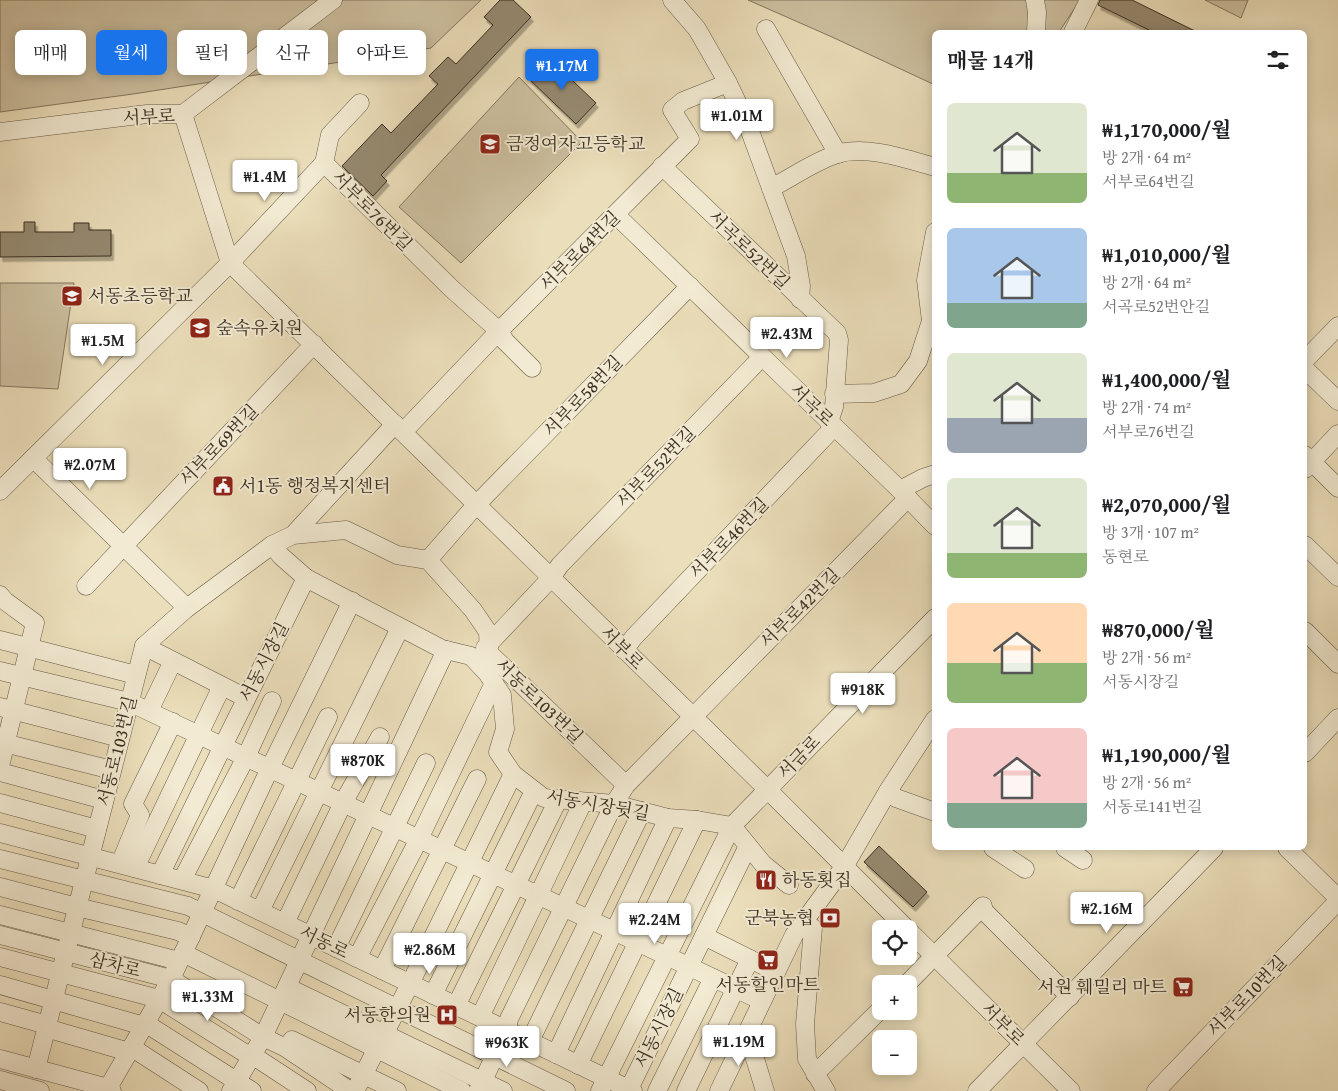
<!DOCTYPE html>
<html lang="ko">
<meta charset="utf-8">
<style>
:root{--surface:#fff;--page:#f2f2f2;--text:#202124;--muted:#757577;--accent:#1a73e8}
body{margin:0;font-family:"Gentium Book Plus","Noto Serif KR",serif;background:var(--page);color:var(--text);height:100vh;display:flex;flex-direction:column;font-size:19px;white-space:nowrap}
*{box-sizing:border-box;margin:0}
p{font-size:16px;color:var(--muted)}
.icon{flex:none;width:28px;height:28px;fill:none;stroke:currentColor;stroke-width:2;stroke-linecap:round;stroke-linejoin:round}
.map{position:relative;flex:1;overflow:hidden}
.sheet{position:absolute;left:932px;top:30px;width:375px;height:820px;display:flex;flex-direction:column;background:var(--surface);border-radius:8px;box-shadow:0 2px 12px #0003}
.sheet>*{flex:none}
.top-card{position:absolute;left:15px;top:30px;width:475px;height:45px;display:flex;gap:10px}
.tools{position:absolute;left:872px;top:920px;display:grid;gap:10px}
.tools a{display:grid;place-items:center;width:45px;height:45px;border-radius:8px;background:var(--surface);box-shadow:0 2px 12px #0003;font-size:25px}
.price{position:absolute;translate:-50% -42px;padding:0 11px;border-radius:5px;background:#fff;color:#222;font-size:16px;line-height:32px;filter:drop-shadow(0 1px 2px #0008)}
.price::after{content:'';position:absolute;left:50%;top:30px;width:15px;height:11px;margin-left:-8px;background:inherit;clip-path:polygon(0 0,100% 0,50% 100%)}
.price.active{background:var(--accent);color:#fff}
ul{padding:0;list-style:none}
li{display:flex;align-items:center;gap:15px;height:125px;padding:0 15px}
li span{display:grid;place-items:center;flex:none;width:140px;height:100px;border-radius:8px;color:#555}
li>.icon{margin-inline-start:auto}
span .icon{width:60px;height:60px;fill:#fffc;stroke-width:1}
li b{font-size:21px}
h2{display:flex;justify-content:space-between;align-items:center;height:60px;padding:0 15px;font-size:21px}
.pill{padding:0 18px;border-radius:8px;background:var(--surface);box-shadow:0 2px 12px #0003;font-size:18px;line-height:45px}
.pill.active{background:var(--accent);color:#fff}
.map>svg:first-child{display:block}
</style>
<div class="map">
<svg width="1338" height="1091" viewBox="0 0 1338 1091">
<defs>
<filter id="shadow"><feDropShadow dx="2.5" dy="4.5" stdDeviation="0" flood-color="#0004"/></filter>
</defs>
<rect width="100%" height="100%" fill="#ebdeba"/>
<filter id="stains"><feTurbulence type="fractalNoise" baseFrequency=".004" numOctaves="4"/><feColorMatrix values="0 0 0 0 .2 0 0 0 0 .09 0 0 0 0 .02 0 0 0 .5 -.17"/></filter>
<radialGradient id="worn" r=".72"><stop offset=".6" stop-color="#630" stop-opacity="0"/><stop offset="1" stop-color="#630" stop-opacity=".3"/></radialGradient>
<g fill="#cdc0a0" stroke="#847760">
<path d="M0,0H481L431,48L133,94L0,112Z"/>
<path d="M748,0H1080L1059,32H935V85L832,37Z"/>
<path d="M1205,0H1248L1241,18Z"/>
<path d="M519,77L582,142L461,263L399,207Z"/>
<path d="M0,283H74L58,389L0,386Z"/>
</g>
<g fill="#968a71" stroke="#3a2e21" filter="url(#shadow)">
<path d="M500,0H513L531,17L381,175L387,181L373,196L342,166L382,124L391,133L438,84L429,76L448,57L456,64L493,25L484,17Z"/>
<path d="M1100,0H1132L1197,32H1153L1098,5Z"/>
<path d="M548,57L596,103L576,124L528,78Z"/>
<path d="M24,222H35V232H74V223H89V230H111V256L0,257V232H24Z"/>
<path d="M879,846L927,892L913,907L864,862Z"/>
</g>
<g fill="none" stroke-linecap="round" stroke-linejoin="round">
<g stroke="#665a47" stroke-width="19">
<g id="minor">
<path d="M672,0L697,29L728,83L747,123L796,256L801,286L800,299"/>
<path d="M1035,0L1037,12L1036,32"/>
<path d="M766,29L838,154"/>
<path d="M1073,32L1089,0"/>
<path d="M183,114L333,0"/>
<path d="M0,132L147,114H183L230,263L768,790L907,929"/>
<path d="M324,163L452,289L499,331L505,341L532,368"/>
<path d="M324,163L330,135L360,103"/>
<path d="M662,166L837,333L839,340L834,407L829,422"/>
<path d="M771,188C793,177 813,162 837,154C867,145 906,159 935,167"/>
<path d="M616,215L900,490L935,526"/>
<path d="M935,232L926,280L931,321H935"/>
<path d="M1305,360L1338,326"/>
<path d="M1305,369L1338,401"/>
<path d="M834,394L874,393L901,384L918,361L931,321"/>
<path d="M403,432L499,331L690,139L672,110L683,101L728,83"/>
<path d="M1305,455L1338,488"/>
<path d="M33,458L187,608"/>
<path d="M1305,469L1338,434"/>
<path d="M900,490L923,478L935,474"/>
<path d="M0,491L230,263L324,163"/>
<path d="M293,535L395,424"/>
<path d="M272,545L281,556L306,578L442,649L471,656L487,673L502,695L505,729L498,752L513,774L544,798L614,804L668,818L697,820L732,826L763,864L789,885"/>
<path d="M1305,545L1338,577"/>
<path d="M428,560L476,505L690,286"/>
<path d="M86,586L314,344"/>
<path d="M0,595L5,601L35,623L0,766"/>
<path d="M1305,631L1338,664"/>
<path d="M0,640L136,675"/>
<path d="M144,646L246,698"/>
<path d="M485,648L551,578L560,565L762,357"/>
<path d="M624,650L634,637L834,427"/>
<path d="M0,671L129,702L762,1001"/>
<path d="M0,707L120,738"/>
<path d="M149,711L173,661"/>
<path d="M0,742L112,770"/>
<path d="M1305,753L1338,718"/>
<path d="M0,772L104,800"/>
<path d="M888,791L896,798L935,812"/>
<path d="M0,803L97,829"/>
<path d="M0,833L214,889L633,1091"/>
<path d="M993,848L1025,869"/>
<path d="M1065,848L1083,860"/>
<path d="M1287,848L1338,898"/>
<path d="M0,859L188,906L566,1091"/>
<path d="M120,864L140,815L133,804L173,722"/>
<path d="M135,868L222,686"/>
<path d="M160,875L223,746L306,578"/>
<path d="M182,880L246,757L272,701"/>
<path d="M0,887L77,907L178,931L191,937"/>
<path d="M238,901L328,717"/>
<path d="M981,908L1070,997"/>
<path d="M260,911L400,628"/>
<path d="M0,915L179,961"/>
<path d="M285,923L343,803L380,737"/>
<path d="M813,928L805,1024L807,1059L826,1091"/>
<path d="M909,931L1071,1091"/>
<path d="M0,935L171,979L263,1037L286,1048L350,1091"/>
<path d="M704,936L776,972"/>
<path d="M336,948L426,763"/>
<path d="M183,953L462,1091"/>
<path d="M0,957L159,999L251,1057"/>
<path d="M357,958L419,839L494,683"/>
<path d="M382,970L477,779"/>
<path d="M907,984L983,906"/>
<path d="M0,985L144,1026"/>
<path d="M287,987L503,1091"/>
<path d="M433,995L534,791"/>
<path d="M456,1006L558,800"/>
<path d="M0,1012L47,1025"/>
<path d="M480,1017L583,802"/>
<path d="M145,1023L252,1091"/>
<path d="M46,1028L129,1052"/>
<path d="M747,1033L765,1091"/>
<path d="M530,1041L642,811"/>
<path d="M288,1046L292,1040L397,1091"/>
<path d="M131,1047L199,1091"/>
<path d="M556,1054L668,818"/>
<path d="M252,1055L307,1091"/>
<path d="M0,1059L108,1088L112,1091"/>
<path d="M578,1065L697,820"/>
<path d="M36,1069L144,646L187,608L272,545L293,535L346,530L397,555L428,560L473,610L488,632L489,653L626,785"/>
<path d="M815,1074L881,1009"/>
<path d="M0,1080L40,1091"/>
<path d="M108,1088L171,979L270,768L352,601"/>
<path d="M629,1089L748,846"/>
<path d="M231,1091L263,1037L446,650"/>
<path d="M355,1091L410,984L513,774"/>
<path d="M478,1091L507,1030L509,1019L614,804L626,785L908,498"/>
<path d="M600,1091L732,826L935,618"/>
<path d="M657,1091L713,978"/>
<path d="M686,1091L750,959"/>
<path d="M719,1091L794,935L844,867L888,791L935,719"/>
<path d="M977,1091L1214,848"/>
<path d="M1156,1091L1338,901"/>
</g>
</g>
<use href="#minor" stroke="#f2ead2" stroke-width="18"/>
</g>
<defs>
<g id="school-square" transform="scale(1.125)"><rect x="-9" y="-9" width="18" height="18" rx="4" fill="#8f2418" stroke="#f2ead2"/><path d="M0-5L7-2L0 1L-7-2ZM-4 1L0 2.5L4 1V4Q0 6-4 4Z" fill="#fff"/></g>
<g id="civic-square" transform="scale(1.125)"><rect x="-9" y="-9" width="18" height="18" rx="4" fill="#8f2418" stroke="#f2ead2"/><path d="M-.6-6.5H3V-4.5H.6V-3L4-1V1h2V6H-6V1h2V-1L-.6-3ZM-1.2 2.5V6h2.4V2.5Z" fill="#fff"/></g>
<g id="restaurant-square" transform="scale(1.125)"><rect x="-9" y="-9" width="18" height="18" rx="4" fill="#8f2418" stroke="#f2ead2"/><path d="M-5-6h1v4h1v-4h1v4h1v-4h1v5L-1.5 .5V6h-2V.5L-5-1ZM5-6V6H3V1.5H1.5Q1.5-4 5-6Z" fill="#fff"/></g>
<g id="bank-square" transform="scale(1.125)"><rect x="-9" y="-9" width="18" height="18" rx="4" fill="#8f2418" stroke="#f2ead2"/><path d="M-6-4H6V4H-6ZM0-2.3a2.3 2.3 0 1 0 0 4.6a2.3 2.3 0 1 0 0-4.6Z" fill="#fff"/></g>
<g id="supermarket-square" transform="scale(1.125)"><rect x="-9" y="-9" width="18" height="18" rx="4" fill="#8f2418" stroke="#f2ead2"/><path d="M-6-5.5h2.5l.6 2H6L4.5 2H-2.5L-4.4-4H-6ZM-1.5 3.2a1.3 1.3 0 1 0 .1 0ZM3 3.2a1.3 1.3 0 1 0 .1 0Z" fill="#fff"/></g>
<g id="hospital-square" transform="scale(1.125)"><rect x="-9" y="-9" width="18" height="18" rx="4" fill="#8f2418" stroke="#f2ead2"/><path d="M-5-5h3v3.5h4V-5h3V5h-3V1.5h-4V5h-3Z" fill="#fff"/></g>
</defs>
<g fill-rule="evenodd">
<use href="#school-square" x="490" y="144"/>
<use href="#school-square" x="72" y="296"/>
<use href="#school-square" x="200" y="328"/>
<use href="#civic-square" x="223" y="486"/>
<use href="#restaurant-square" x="766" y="880"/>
<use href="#bank-square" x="830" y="918"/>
<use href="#supermarket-square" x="768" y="960"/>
<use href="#supermarket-square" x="1183" y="987"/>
<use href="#hospital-square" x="447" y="1015"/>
</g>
<g text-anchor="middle" stroke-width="4" stroke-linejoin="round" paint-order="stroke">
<g font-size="18" fill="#3a2e21" stroke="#f2ead2">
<text transform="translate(149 117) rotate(-3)" y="6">서부로</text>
<text transform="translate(372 211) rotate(45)" y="6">서부로76번길</text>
<text transform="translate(749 250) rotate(44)" y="6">서곡로52번길</text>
<text transform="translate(580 251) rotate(-45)" y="6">서부로64번길</text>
<text transform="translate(583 396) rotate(-46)" y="6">서부로58번길</text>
<text transform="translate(812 405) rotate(44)" y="6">서곡로</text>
<text transform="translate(219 445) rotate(-46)" y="6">서부로69번길</text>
<text transform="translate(656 467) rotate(-46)" y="6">서부로52번길</text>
<text transform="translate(729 538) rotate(-46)" y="6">서부로46번길</text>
<text transform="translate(800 608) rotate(-45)" y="6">서부로42번길</text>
<text transform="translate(622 648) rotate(45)" y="6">서부로</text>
<text transform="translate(264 662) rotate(-63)" y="6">서동시장길</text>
<text transform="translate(539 701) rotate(44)" y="6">서동로103번길</text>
<text transform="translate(117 751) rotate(-76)" y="6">서동로103번길</text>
<text transform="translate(799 757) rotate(-46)" y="6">서금로</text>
<text transform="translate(598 805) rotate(10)" y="6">서동시장뒷길</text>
<text transform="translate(324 942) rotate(26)" y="6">서동로</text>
<text transform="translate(115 965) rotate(14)" y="6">삼차로</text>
<text transform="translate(1247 996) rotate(-46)" y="6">서부로10번길</text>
<text transform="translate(1003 1024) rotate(45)" y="6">서부로</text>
<text transform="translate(659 1028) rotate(-64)" y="6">서동시장길</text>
</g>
<g font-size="18" fill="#3a2e21" stroke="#f2ead2" text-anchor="start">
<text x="506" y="150">금정여자고등학교</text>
<text x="88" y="302">서동초등학교</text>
<text x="216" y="334">숲속유치원</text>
<text x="239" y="492">서1동 행정복지센터</text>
<text x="782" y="886">하동횟집</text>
<text x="814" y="924" text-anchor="end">군북농협</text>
<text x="768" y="991" text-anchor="middle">서동할인마트</text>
<text x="1167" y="993" text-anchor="end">서원 훼밀리 마트</text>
<text x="431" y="1021" text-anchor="end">서동한의원</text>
</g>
</g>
<rect width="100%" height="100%" filter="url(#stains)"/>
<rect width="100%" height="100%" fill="url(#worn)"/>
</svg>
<div class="tools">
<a><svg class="icon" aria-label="locate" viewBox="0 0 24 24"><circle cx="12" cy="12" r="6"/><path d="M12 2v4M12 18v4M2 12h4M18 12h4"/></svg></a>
<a>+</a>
<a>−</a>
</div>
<b class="price active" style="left:562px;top:91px">₩1.17M</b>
<b class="price" style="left:737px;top:141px">₩1.01M</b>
<b class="price" style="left:265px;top:202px">₩1.4M</b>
<b class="price" style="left:787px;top:359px">₩2.43M</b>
<b class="price" style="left:103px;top:366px">₩1.5M</b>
<b class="price" style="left:90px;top:490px">₩2.07M</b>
<b class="price" style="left:863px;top:715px">₩918K</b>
<b class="price" style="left:363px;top:786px">₩870K</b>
<b class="price" style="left:1107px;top:934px">₩2.16M</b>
<b class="price" style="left:655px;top:945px">₩2.24M</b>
<b class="price" style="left:430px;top:975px">₩2.86M</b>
<b class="price" style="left:208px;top:1022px">₩1.33M</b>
<b class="price" style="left:739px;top:1067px">₩1.19M</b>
<b class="price" style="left:507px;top:1068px">₩963K</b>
<div class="top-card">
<a class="pill">매매</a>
<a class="pill active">월세</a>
<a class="pill">필터</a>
<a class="pill">신규</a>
<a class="pill">아파트</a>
</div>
<section class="sheet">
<h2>매물 14개<svg class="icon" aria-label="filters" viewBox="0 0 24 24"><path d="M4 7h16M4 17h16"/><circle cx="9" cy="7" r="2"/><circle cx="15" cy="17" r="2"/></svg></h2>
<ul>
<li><span style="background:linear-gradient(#dfe7d0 70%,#8fb573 0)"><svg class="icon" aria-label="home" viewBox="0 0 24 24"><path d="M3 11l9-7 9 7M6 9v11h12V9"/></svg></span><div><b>₩1,170,000/월</b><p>방 2개 · 64 m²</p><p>서부로64번길</p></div></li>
<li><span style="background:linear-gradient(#a9c7e8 75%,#7fa58c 0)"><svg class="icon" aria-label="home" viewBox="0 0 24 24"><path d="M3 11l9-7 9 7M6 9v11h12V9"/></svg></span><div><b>₩1,010,000/월</b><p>방 2개 · 64 m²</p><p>서곡로52번안길</p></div></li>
<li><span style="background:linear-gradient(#dfe7d0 65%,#9aa5b1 0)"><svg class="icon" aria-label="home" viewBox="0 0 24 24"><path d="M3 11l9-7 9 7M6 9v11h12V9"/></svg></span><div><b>₩1,400,000/월</b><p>방 2개 · 74 m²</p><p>서부로76번길</p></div></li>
<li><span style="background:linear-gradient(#dfe7d0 75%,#8fb573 0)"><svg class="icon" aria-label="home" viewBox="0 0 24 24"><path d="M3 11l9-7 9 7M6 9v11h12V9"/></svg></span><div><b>₩2,070,000/월</b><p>방 3개 · 107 m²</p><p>동현로</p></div></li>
<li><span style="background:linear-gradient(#ffd9b3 60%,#8fb573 0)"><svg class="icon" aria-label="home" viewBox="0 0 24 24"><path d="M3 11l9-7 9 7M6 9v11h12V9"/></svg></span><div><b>₩870,000/월</b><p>방 2개 · 56 m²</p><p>서동시장길</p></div></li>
<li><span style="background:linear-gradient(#f6c9c9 75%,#7fa58c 0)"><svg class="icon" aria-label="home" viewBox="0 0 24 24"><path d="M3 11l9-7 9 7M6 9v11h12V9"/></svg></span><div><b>₩1,190,000/월</b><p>방 2개 · 56 m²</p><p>서동로141번길</p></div></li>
</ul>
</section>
</div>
